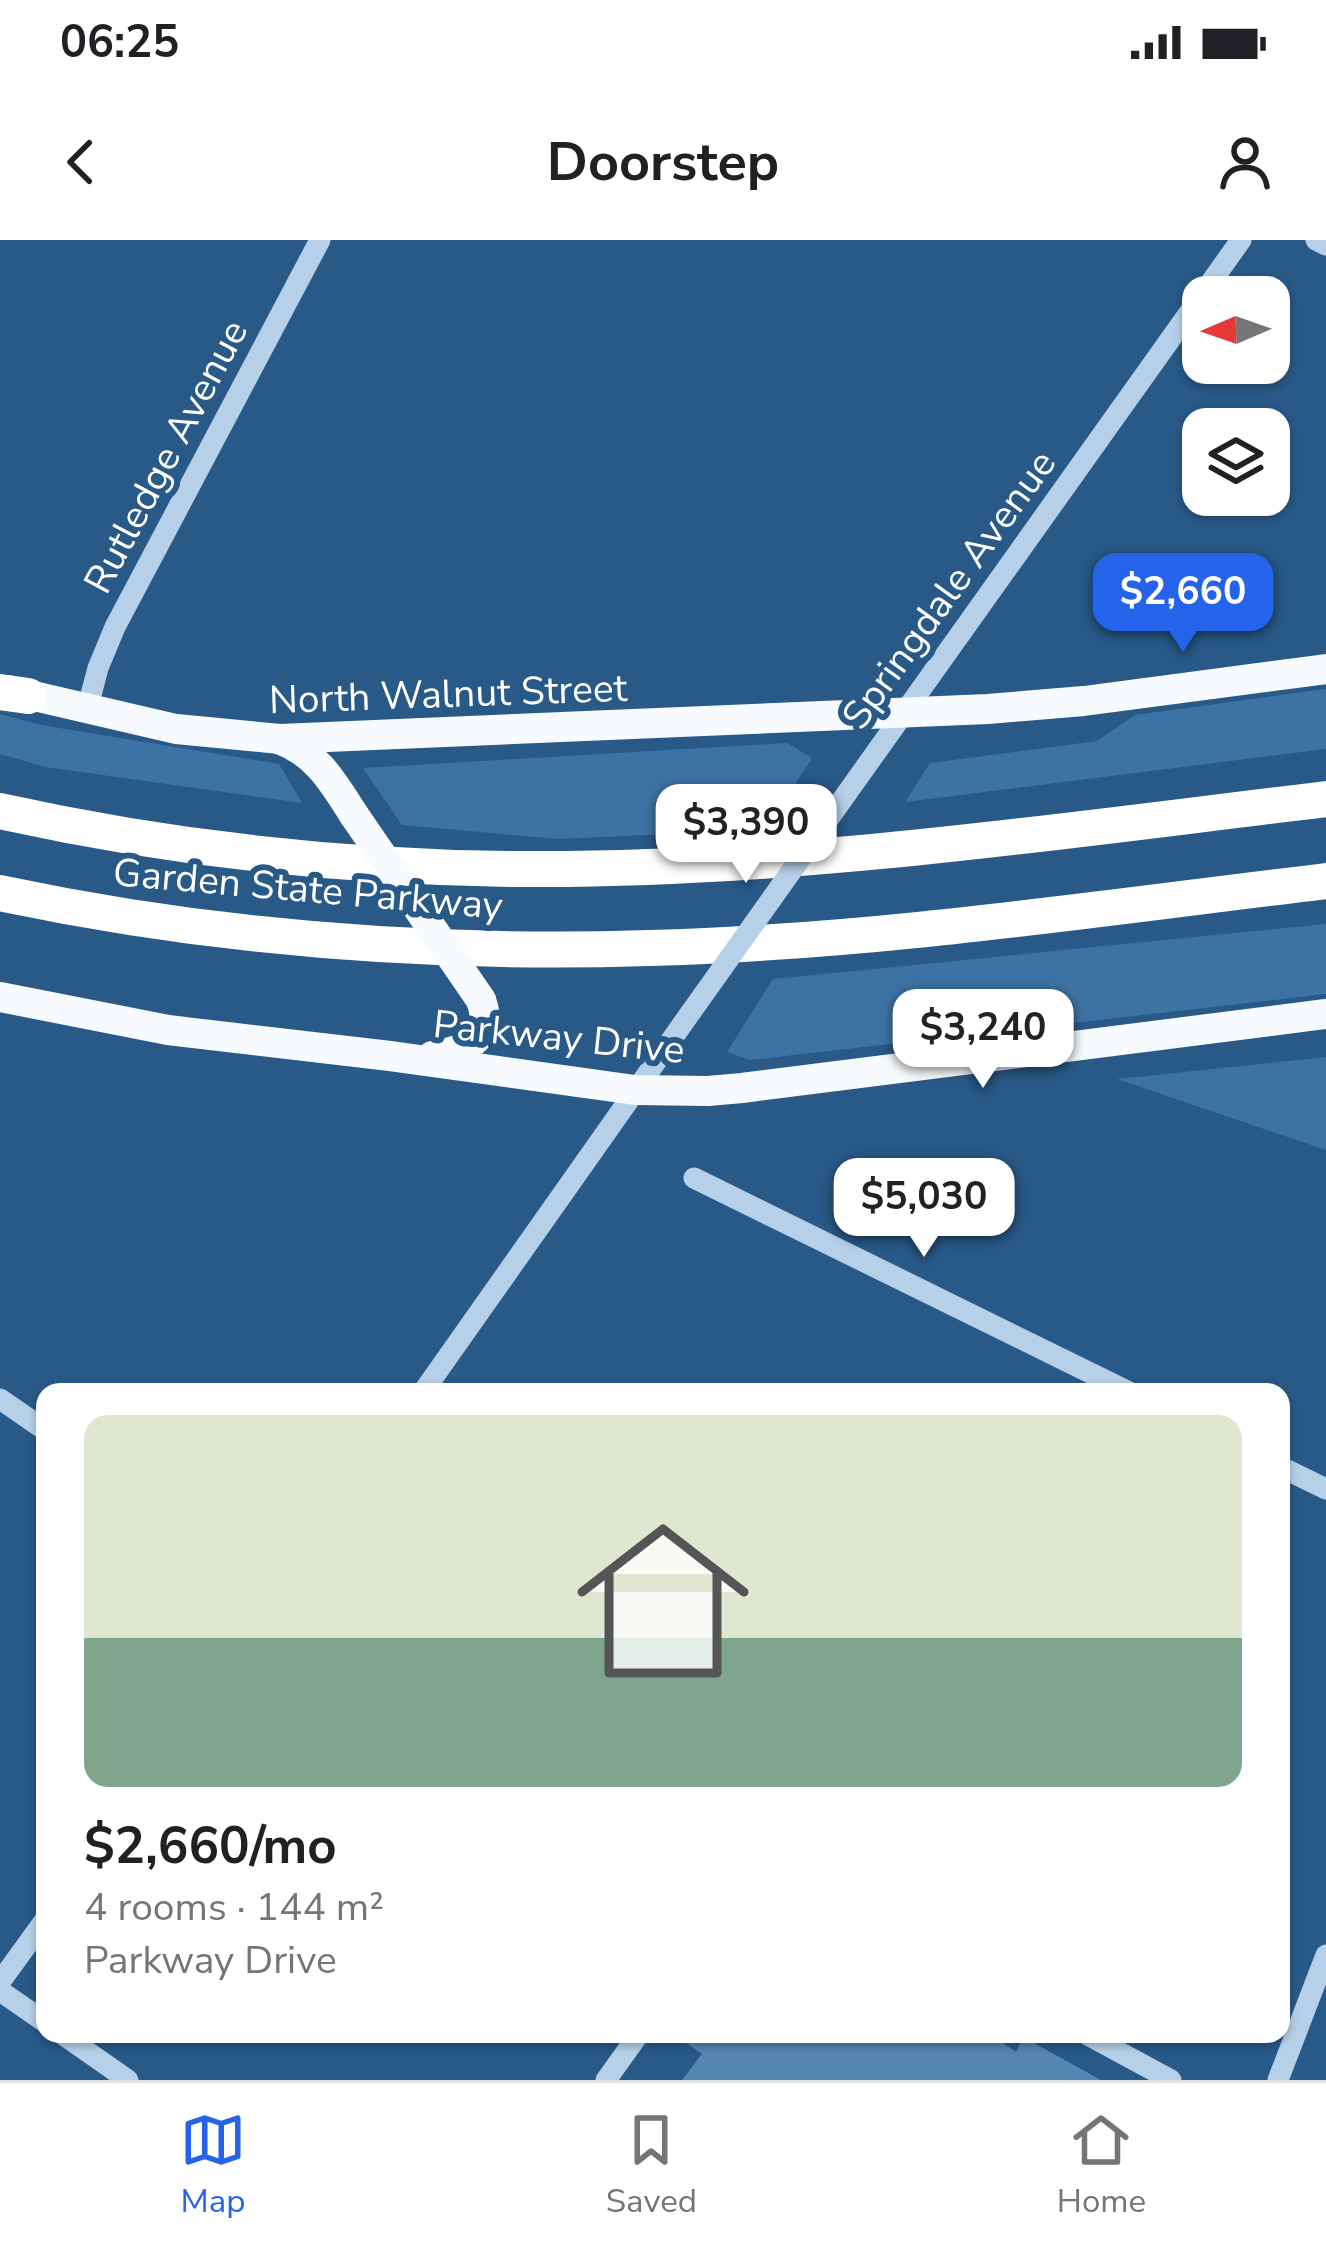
<!DOCTYPE html>
<meta charset="utf-8">
<style>
:root{--surface:#fff;--page:#f6f6f6;--text:#202124;--muted:#757577;--line:#e0e0e0;--accent:#2563eb}
body{margin:0;font-family:"Nunito Sans",sans-serif;background:var(--page);color:var(--text);height:100vh;display:flex;flex-direction:column;font-size:45px;white-space:nowrap}
*{box-sizing:border-box;margin:0}
p{font-size:39px;color:var(--muted)}
.icon{flex:none;width:66px;height:66px;fill:none;stroke:currentColor;stroke-width:2;stroke-linecap:round;stroke-linejoin:round}
.map{position:relative;flex:1;overflow:hidden}
.drawer{position:absolute;left:36px;top:1143px;width:1254px;height:660px;display:flex;flex-direction:column;background:var(--surface);border-radius:24px;box-shadow:0 3px 9px #0004}
.drawer>*{flex:none}
.needle{width:78px;rotate:268deg}
.buttons{position:absolute;left:1182px;top:36px;display:grid;gap:24px}
.buttons a{display:grid;place-items:center;width:108px;height:108px;border-radius:24px;background:var(--surface);box-shadow:0 3px 9px #0004;font-size:60px}
.price{position:absolute;translate:-50% -102px;padding:0 27px;border-radius:24px;background:#fff;color:#222;font-size:39px;line-height:78px;filter:drop-shadow(0 3px 6px #0008)}
.price::after{content:'';position:absolute;left:50%;top:72px;width:36px;height:27px;margin-left:-18px;background:inherit;clip-path:polygon(0 0,100% 0,50% 100%)}
.price.selected{background:var(--accent);color:#fff}
ul{padding:0;list-style:none}
li{display:grid;align-content:center;gap:24px;height:636px;padding:0 48px}
li+li{border-top:3px solid var(--line)}
li span{display:grid;place-items:center;height:372px;border-radius:24px;color:#555}
li>.icon{margin-inline-start:auto}
span .icon{width:216px;height:216px;fill:#fffc;stroke-width:1}
li b{font-size:51px}
.status{display:flex;justify-content:space-between;align-items:center;height:84px;padding:0 60px;background:var(--surface);direction:ltr}
.status svg{height:33px;fill:currentColor}
header{display:flex;justify-content:space-between;align-items:center;height:156px;padding:0 48px;background:var(--surface);font-size:54px;font-weight:700}
.menu{display:flex;justify-content:space-around;align-items:center;height:168px;border-top:3px solid var(--line);background:var(--surface);font-size:33px;color:var(--muted)}
.menu a{display:grid;justify-items:center;gap:6px}
.menu .selected{color:var(--accent)}
.map>svg:first-child{display:block}
</style>
<div class="status"><b>06:25</b><svg viewBox="0 0 49 12"><path d="M0 12V9h3v3zM5 12V6h3v6zM10 12V3h3v9zM15 12V0h3v12zM26 1h20v11H26zM47 4h2v5h-2z"/></svg></div>
<header><svg class="icon" aria-label="back" viewBox="0 0 24 24"><path d="M15 5l-7 7 7 7"/></svg>Doorstep<svg class="icon" aria-label="person" viewBox="0 0 24 24"><circle cx="12" cy="8" r="4"/><path d="M4 21q1-7 8-7t8 7"/></svg></header>
<div class="map">
<svg width="1326" height="1840" viewBox="0 0 1326 1840">
<rect width="100%" height="100%" fill="#285987"/>
<g fill="#3d73a4">
<path d="M1326,449V509L905,562L930,523L1097,501L1135,475Z"/>
<path d="M0,474L41,485L279,524L302,563L45,527L0,514Z"/>
<path d="M787,503L812,518L766,590L557,599L402,585L363,528Z"/>
<path d="M1326,684V754L750,820L727,812L773,739Z"/>
<path d="M1326,817V910L1117,839Z"/>
</g>
<path fill="#5585b1" d="M682,1794H990L1016,1812L1023,1797L1101,1840H682L702,1814L679,1798Z"/>
<g fill="none" stroke-linecap="round" stroke-linejoin="round">
<g stroke="#b5d0e8" stroke-width="21">
<path d="M1316,0L1326,5"/>
<path d="M87,470L98,428L115,387L320,0"/>
<path d="M847,553L1241,0"/>
<path d="M694,938L1129,1152"/>
<path d="M423,1152L691,772"/>
<path d="M0,1159L45,1190"/>
<path d="M1281,1227L1326,1249"/>
<path d="M0,1742L45,1680"/>
<path d="M0,1751L45,1782"/>
<path d="M62,1794L128,1840"/>
<path d="M1086,1794L1171,1840"/>
<path d="M606,1840L639,1794"/>
<path d="M1278,1840L1326,1715"/>
</g>
<g stroke="#f7fafe" stroke-width="30">
<path d="M8,450L176,489L280,499L988,469L1084,461L1326,429"/>
<path d="M281,500C318,514 334,544 354,575"/>
<path d="M0,757L168,790L390,816L635,850L708,851L742,848L1326,774"/>
<path d="M432,816C464,811 495,799 481,760"/>
</g>
<g stroke="#fff" stroke-width="36">
<path d="M0,452L28,456"/>
<path d="M0,571C172,609 346,628 522,629C791,631 1059,591 1326,559"/>
<path d="M0,653C213,698 432,715 649,708C876,702 1101,668 1326,641"/>
</g>
<path stroke="#b5d0e8" stroke-width="21" d="M691,772L847,553"/>
<path stroke="#f7fafe" stroke-width="30" d="M354,575L481,760"/>
</g>
<g text-anchor="middle" stroke-width="12" stroke-linejoin="round" paint-order="stroke">
<g font-size="39" fill="#fff" stroke="#285987">
<text transform="translate(165 216) rotate(-62)" y="14">Rutledge Avenue</text>
<text transform="translate(948 349) rotate(-54)" y="14">Springdale Avenue</text>
<text transform="translate(448 453) rotate(-2)" y="14">North Walnut Street</text>
<text transform="translate(308 648) rotate(5)" y="14">Garden State Parkway</text>
<text transform="translate(559 796) rotate(6)" y="14">Parkway Drive</text>
</g>
</g>
</svg>
<div class="buttons">
<a><svg class="needle" viewBox="-14 -14 28 28"><path d="M0-13l5 13h-10z" fill="#e53935"/><path d="M0 13l5-13h-10z" fill="#757577"/></svg></a>
<a><svg class="icon" aria-label="layers" viewBox="0 0 24 24"><path d="M12 4l9 5-9 5-9-5zM3 14l9 5 9-5"/></svg></a>
</div>
<b class="price selected" style="left:1183px;top:415px">$2,660</b>
<b class="price" style="left:746px;top:646px">$3,390</b>
<b class="price" style="left:983px;top:851px">$3,240</b>
<b class="price" style="left:924px;top:1020px">$5,030</b>
<section class="drawer">
<ul>
<li><span style="background:linear-gradient(#dfe7d0 60%,#7fa58c 0)"><svg class="icon" aria-label="home" viewBox="0 0 24 24"><path d="M3 11l9-7 9 7M6 9v11h12V9"/></svg></span><div><b>$2,660/mo</b><p>4 rooms · 144 m²</p><p>Parkway Drive</p></div></li>
</ul>
</section>
</div>
<nav class="menu">
<a class="selected"><svg class="icon" aria-label="map" viewBox="0 0 24 24"><path d="M3 6l6-2 6 2 6-2v14l-6 2-6-2-6 2zM9 4v14M15 6v14"/></svg>Map</a>
<a><svg class="icon" aria-label="saved" viewBox="0 0 24 24"><path d="M7 4h10v16l-5-4-5 4z"/></svg>Saved</a>
<a><svg class="icon" aria-label="home" viewBox="0 0 24 24"><path d="M3 11l9-7 9 7M6 9v11h12V9"/></svg>Home</a>
</nav>
